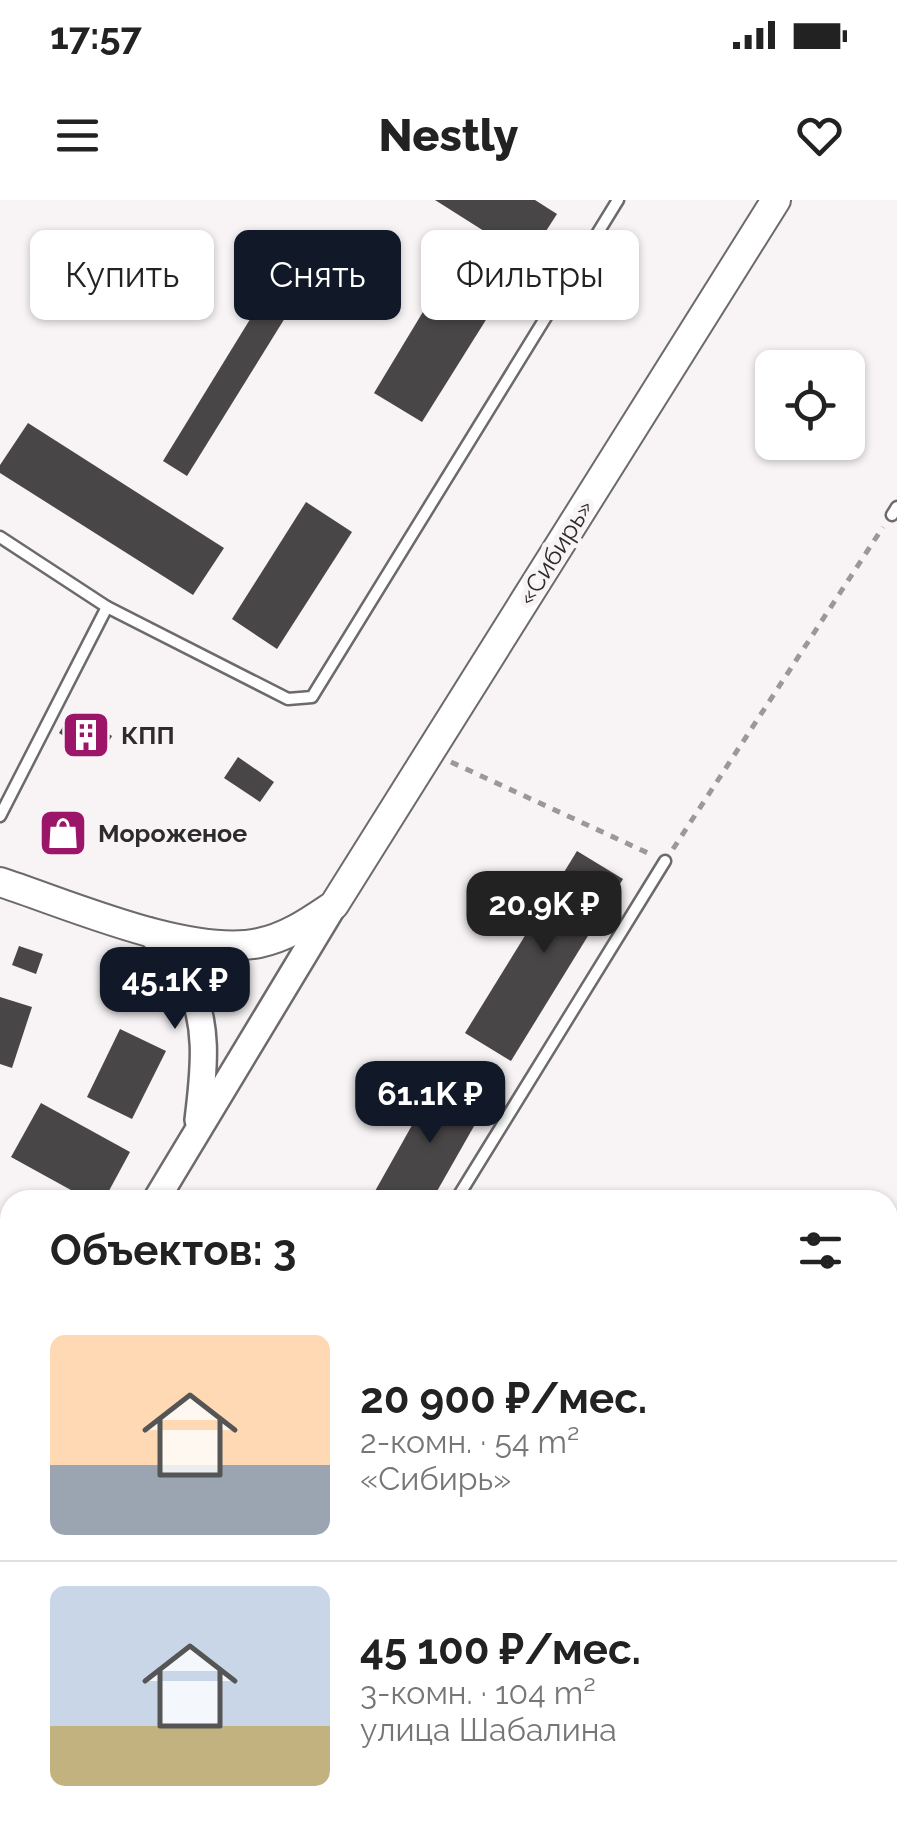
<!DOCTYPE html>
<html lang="ru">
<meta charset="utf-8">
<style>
:root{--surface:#fff;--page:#f6f6f6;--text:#222;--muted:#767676;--line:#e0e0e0;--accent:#111827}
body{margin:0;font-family:Raleway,sans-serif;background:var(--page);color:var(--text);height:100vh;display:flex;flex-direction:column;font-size:38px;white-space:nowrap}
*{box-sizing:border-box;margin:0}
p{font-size:32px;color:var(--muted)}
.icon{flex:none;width:55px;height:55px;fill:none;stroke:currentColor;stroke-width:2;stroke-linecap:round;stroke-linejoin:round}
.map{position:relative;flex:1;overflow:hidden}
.panel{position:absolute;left:0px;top:990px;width:898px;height:642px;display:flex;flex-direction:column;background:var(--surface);border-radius:30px 30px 0 0;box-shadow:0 2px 8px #0004}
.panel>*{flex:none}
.guide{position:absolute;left:30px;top:30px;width:838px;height:90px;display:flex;gap:20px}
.tools{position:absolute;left:755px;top:150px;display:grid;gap:20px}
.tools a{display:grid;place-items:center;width:110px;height:110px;border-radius:15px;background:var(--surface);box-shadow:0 2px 8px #0004;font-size:50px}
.price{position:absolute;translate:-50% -85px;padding:0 22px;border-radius:20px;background:var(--accent);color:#fff;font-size:32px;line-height:65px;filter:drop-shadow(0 2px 5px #0008)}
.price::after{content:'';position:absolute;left:50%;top:60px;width:30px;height:22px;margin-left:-15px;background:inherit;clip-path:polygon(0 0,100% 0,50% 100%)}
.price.current{background:#222;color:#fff}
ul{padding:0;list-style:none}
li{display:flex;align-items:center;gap:30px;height:250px;padding:0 50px}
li+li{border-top:2px solid var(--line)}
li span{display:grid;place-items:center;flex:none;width:280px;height:200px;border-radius:15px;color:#555}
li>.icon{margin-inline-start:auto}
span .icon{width:120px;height:120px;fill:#fffc;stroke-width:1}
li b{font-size:42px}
h2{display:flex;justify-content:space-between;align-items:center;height:120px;padding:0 50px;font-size:42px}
.chip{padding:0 35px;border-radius:15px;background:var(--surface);box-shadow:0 2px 8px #0004;font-size:35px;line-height:90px}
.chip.current{background:var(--accent);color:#fff}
.status{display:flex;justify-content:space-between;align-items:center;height:70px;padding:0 50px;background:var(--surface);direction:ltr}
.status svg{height:28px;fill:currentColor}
header{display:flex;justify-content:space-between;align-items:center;height:130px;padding:0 50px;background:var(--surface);font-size:45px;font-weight:800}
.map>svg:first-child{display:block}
</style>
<div class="status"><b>17:57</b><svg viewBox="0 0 49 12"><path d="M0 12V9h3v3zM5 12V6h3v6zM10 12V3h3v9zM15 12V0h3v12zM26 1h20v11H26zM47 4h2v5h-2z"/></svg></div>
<header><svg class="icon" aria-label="menu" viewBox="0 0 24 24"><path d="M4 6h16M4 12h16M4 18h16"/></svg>Nestly<svg class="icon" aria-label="heart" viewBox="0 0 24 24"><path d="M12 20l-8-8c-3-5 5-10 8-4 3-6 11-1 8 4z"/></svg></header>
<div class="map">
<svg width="897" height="1631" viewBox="0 0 897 1631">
<rect width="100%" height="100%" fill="#f8f4f6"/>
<g fill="#494647">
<path d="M435,0H535L557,14L528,59Z"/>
<path d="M444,77L494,107L422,222L374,193Z"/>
<path d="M268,90L293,105L187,276L163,261Z"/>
<path d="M28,223L224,348L193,395L0,273V265Z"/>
<path d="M306,302L352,332L277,449L232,419Z"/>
<path d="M72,512L112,536L99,558L59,533Z"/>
<path d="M238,557L274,582L260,602L224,578Z"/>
<path d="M577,651L623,679L511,861L465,833Z"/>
<path d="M19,746L43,754L36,774L12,765Z"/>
<path d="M0,797L32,807L12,868L0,864Z"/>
<path d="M120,829L166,851L132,919L87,897Z"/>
<path d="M438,879L486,905L432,1000H370Z"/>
<path d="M41,903L130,952L104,1000H89L11,957Z"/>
<path d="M291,1622H343L340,1631H288Z"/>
<path d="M518,1622H653L674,1631H539Z"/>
</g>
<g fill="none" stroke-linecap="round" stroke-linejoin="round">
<g stroke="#6d6a6b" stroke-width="15">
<g id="service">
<path d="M892,315L897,307"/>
<path d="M0,337L107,407L0,616"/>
<path d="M107,407L288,499L312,497L618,0"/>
<path d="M456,1000L665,661"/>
<path d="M0,1370L10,1375"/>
<path d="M479,1622L496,1631"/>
</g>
</g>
<g stroke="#6d6a6b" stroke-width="25">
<path id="minor" d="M888,1460L897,1464"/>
</g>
<g stroke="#6d6a6b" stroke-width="30">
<g id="tertiary">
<path d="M149,731C160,745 173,759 183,774C211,817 204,872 198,920"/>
<path d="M156,1000L334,705"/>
<path d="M0,1116L10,1117"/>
<path d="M0,1256L10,1240"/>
</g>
</g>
<g stroke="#6d6a6b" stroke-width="32">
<path id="secondary" d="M0,682C68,704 190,758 259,743C288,737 310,721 334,705L776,0"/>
</g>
<g stroke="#9b9899" stroke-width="5" stroke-dasharray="8 8" stroke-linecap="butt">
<path d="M451,562L650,654"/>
<path d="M673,649L883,327"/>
<path d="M888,1042L897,1024"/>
</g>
<use href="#service" stroke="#fff" stroke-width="10"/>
<use href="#minor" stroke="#fff" stroke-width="20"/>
<use href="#tertiary" stroke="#fff" stroke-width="25"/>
<use href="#secondary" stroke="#fff" stroke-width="28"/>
</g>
<defs>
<g id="building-square" transform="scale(2.5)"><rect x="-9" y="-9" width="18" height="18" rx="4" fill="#9b1568" stroke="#f8f4f6"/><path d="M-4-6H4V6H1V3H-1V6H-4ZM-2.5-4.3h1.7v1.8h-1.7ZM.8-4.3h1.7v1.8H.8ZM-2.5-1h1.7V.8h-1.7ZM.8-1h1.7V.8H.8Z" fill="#fff"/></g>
<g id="shop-square" transform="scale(2.5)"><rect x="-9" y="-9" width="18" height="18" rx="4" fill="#9b1568" stroke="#f8f4f6"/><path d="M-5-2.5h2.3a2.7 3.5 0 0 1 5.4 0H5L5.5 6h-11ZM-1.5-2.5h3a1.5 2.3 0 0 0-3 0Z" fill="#fff"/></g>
</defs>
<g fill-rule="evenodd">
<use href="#building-square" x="86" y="535"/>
<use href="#shop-square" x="63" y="633"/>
</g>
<g text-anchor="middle" stroke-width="10" stroke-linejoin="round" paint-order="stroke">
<g font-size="25" fill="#2d2c2c" stroke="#f8f4f6">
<text transform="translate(555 352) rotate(-58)" y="9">«Сибирь»</text>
</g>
<g font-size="25" font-weight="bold" fill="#2d2c2c" stroke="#f8f4f6" text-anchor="start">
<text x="121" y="544">КПП</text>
<text x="98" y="642">Мороженое</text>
</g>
</g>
</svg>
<div class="tools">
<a><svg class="icon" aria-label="locate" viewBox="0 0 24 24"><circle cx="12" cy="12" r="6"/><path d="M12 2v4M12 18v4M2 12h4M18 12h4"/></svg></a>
</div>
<b class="price current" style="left:544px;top:756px">20.9K ₽</b>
<b class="price" style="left:175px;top:832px">45.1K ₽</b>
<b class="price" style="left:430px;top:946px">61.1K ₽</b>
<div class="guide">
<a class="chip">Купить</a>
<a class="chip current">Снять</a>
<a class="chip">Фильтры</a>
</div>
<section class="panel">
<h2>Объектов: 3<svg class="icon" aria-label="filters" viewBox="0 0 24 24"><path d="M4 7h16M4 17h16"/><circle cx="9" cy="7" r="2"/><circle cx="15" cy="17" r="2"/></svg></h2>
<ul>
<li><span style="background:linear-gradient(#ffd9b3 65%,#9aa5b1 0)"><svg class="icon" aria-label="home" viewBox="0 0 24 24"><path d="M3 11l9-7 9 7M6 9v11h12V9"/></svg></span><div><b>20 900 ₽/мес.</b><p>2-комн. · 54 m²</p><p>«Сибирь»</p></div></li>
<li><span style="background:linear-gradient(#c9d6e8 70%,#c2b280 0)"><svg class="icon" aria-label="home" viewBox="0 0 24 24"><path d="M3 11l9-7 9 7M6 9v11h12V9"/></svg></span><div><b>45 100 ₽/мес.</b><p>3-комн. · 104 m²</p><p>улица Шабалина</p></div></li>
</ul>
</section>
</div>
